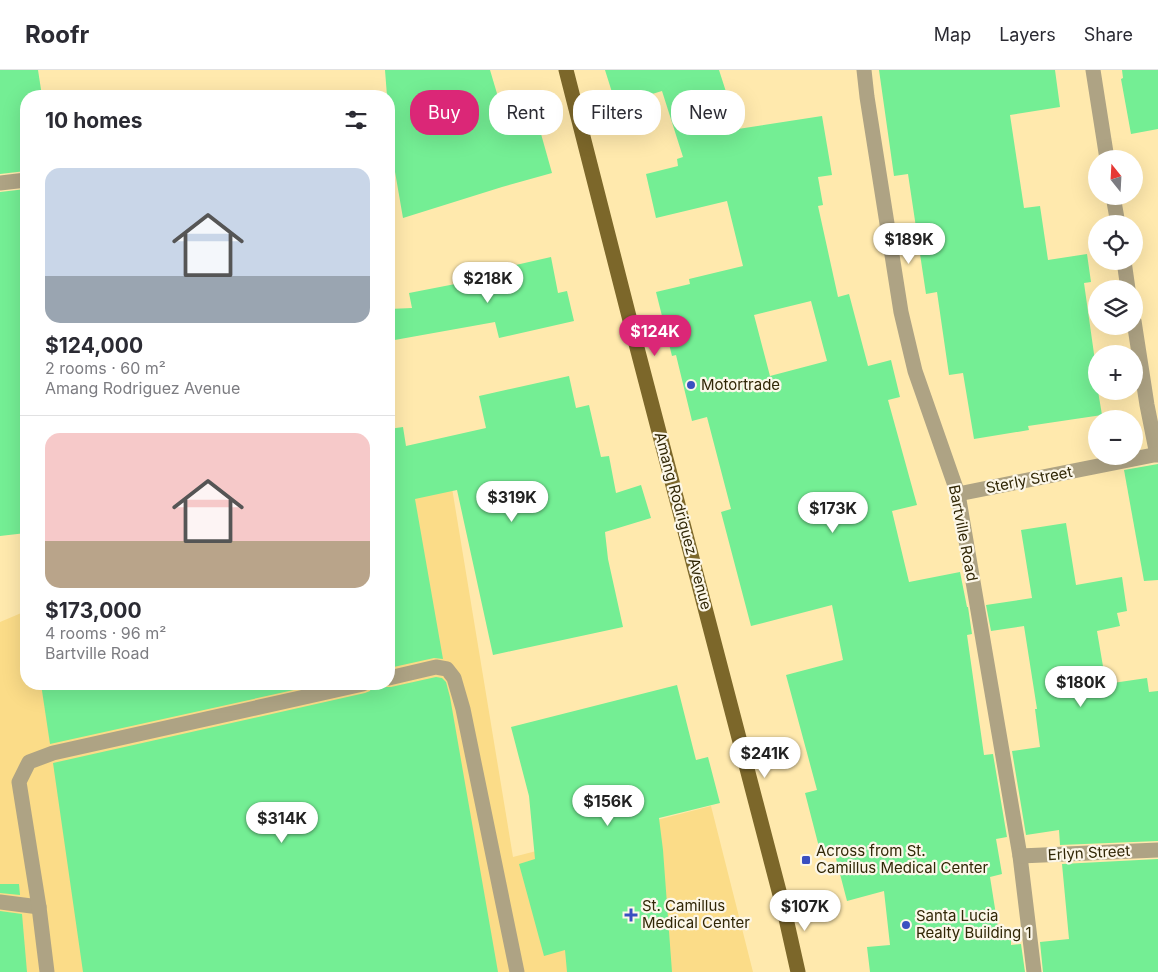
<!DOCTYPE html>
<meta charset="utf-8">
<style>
:root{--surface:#fff;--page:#f7f7f7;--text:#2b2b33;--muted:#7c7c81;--line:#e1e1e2;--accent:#db2777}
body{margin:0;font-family:Inter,sans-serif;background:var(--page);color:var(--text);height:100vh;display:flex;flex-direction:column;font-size:19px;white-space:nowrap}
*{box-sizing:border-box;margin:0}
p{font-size:16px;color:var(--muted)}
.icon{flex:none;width:28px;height:28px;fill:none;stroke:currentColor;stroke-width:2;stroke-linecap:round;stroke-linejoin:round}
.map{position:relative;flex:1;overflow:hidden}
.panel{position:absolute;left:20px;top:20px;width:375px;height:600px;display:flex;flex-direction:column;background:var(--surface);border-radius:20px;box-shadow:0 5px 20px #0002}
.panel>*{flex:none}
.guide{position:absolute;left:410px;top:20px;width:475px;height:45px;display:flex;gap:10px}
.needle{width:32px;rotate:342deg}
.tools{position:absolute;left:1088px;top:80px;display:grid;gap:10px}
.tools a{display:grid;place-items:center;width:55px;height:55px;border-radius:50%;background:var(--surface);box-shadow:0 5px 20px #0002;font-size:25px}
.price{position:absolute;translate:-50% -42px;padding:0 11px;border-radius:18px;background:#fff;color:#222;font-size:16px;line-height:32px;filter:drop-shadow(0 1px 2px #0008)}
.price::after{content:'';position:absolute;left:50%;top:30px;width:15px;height:11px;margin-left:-8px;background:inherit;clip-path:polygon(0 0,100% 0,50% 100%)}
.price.current{background:var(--accent);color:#fff}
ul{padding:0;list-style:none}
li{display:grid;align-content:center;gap:10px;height:265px;padding:0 25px}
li+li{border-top:1px solid var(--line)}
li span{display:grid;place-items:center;height:155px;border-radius:15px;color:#555}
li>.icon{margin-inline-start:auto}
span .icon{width:90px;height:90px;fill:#fffc;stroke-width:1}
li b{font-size:21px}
h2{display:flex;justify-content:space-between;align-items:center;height:60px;padding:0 25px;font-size:21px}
.chip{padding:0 18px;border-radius:20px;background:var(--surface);box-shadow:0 5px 20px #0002;font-size:18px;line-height:45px}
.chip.current{background:var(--accent);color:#fff}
header{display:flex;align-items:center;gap:30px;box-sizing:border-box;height:70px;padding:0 25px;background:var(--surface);border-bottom:1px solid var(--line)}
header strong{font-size:24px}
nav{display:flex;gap:28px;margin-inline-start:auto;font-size:18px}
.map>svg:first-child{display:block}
</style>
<header>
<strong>Roofr</strong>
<nav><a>Map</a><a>Layers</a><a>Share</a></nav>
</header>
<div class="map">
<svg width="1158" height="902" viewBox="0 0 1158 902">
<rect width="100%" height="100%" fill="#ffe9ad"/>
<path fill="#fbdc88" d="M451,412L513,787L711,736L753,902H0V552L26,541V614H389V430Z"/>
<g fill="#74ee94" fill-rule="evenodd">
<path d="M0,0H38L42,26H26V101L0,104Z"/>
<path d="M385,0H490L504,47L534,39L552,103L502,117L403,148L390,73L389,53V26H387Z"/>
<path d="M605,0H719L738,59L822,46L832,105L818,107L823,135L818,136L838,227L849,224L868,296L891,290L900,327L888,330L917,435L892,441L909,512L960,502L967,537H968L972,564L967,565L984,685L993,684L1007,767L996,769L1002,804L990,807L1000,870L1011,869V875L1021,874L1025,902H870L867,877L890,875L884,821L847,831L833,777L820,781L805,723L817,720L786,605L843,590L832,535L751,556L721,442L731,439L707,347L692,351L676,285L672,286L656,222L690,214L689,209L743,196L727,131L656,148L646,104L678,96L677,89L683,87L662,21L616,35ZM811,231L827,291L770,306L754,245Z"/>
<path d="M879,0H1055L1060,37L1010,45L1024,138L1040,136L1048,190L1087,184L1091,212L1084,213L1095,291L1093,292L1096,310V321H1098L1102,345L1028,356L1029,360L974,369L963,303L949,305L937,222L926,224L908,104L894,106Z"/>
<path d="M1122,0H1158V59L1131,64L1121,9L1123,8Z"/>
<path d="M26,119V463L0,466V122Z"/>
<path d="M551,187L558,223L567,221L574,251L499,268L495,252L389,271V239L412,238L409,223L486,208L484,202Z"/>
<path d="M569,306L576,338L589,335L601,387L609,386L616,423L641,415L651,448L605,462L608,489L623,557L493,585L457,420L415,429L443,589L434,588L389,598V359L403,357L406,376L486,358L479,326Z"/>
<path d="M1158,394V510L1144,511L1124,400Z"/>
<path d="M1066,453L1076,515L1122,507L1127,541L1117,543L1120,556L1097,561L1106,614L1147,608L1149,622L1158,621V771L1060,775L1059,760L1026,765L1012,681L1040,677L1035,639H1037L1024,556L991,561L986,535L1032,528L1021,460Z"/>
<path d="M436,607L442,608L446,612L450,627L498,902H83L53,693L365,623L370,621L372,614H382L386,617H391Z"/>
<path d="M41,614H321L50,674Z"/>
<path d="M677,615L696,690L708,687L720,733L659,748L663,780L672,902H567L565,880L544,886L519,794L535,789L529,726L511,657Z"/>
<path d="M1158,789V902H1043L1040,872L1069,869L1062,794Z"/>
<path d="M0,814H19L20,825L0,823Z"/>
<path d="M0,841L22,844L27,902H0Z"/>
</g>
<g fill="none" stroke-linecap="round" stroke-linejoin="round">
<g stroke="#aea384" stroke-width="15">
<path d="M864,0L867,27L901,242L915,301L958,424L1020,786L1034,902"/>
<path d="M1093,0L1107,89"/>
<path d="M0,113L26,110"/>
<path d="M1113,126L1118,154"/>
<path d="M1124,191L1128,219"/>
<path d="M1134,251L1147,335L1157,385"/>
<path d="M958,424L1158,384"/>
<path d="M389,608L436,597L447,599L454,608L463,639L517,902"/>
<path d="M1020,786L1158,780"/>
<path d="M0,832L39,837"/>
<path d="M47,902L39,837L19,712L29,692L53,683L363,614"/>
</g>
<path stroke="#7c672a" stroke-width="15" d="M566,0L635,270L785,844L798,902"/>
</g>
<g fill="#3a4fc1" stroke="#fcf7e9" stroke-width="2">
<circle cx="691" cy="315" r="5"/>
<rect x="801" y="785" width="10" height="10" rx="2.5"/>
<path d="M628.5 837.5h5v5h5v5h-5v5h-5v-5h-5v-5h5z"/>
<circle cx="906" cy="855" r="5"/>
</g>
<g text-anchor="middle" stroke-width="4.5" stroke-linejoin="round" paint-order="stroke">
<g font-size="15" fill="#312706" stroke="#fcf7e9" text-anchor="start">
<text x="701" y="320">Motortrade</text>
<text x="816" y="786">Across from St.<tspan x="816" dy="17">Camillus Medical Center</tspan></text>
<text x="642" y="841">St. Camillus<tspan x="642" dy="17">Medical Center</tspan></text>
<text x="916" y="851">Santa Lucia<tspan x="916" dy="17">Realty Building 1</tspan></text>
</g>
<g font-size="15" fill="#312706" stroke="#fcf7e9">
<text transform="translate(1029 410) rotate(-11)" y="5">Sterly Street</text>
<text transform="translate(683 451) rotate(75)" y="5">Amang Rodriguez Avenue</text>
<text transform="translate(963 463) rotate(79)" y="5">Bartville Road</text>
<text transform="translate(1089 783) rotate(-3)" y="5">Erlyn Street</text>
</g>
</g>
</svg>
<div class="tools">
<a><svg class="needle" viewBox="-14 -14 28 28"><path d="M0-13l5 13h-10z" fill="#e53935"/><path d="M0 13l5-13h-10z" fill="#7c7c81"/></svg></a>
<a><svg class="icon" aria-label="locate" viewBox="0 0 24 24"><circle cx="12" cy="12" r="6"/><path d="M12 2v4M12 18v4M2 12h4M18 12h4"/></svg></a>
<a><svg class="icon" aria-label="layers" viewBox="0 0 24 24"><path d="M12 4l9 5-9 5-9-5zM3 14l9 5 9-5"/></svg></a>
<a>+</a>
<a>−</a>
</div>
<b class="price" style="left:909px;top:195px">$189K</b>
<b class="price" style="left:488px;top:234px">$218K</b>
<b class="price current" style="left:655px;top:287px">$124K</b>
<b class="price" style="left:512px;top:453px">$319K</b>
<b class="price" style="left:833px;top:464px">$173K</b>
<b class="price" style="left:1081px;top:638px">$180K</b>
<b class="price" style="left:765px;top:709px">$241K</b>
<b class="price" style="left:608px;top:757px">$156K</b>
<b class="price" style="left:282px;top:774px">$314K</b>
<b class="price" style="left:805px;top:862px">$107K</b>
<div class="guide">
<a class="chip current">Buy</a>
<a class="chip">Rent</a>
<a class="chip">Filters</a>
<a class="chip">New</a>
</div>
<section class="panel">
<h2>10 homes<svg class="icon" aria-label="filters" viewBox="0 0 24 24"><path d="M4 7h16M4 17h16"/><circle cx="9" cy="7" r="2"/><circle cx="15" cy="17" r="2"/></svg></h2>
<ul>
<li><span style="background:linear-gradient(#c9d6e8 70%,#9aa5b1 0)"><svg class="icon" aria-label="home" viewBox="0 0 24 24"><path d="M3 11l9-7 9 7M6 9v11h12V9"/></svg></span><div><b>$124,000</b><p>2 rooms · 60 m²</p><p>Amang Rodriguez Avenue</p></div></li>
<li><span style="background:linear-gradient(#f6c9c9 70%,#b9a48a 0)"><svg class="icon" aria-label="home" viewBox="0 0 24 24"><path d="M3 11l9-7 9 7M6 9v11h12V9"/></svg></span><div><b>$173,000</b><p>4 rooms · 96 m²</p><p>Bartville Road</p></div></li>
</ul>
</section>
</div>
